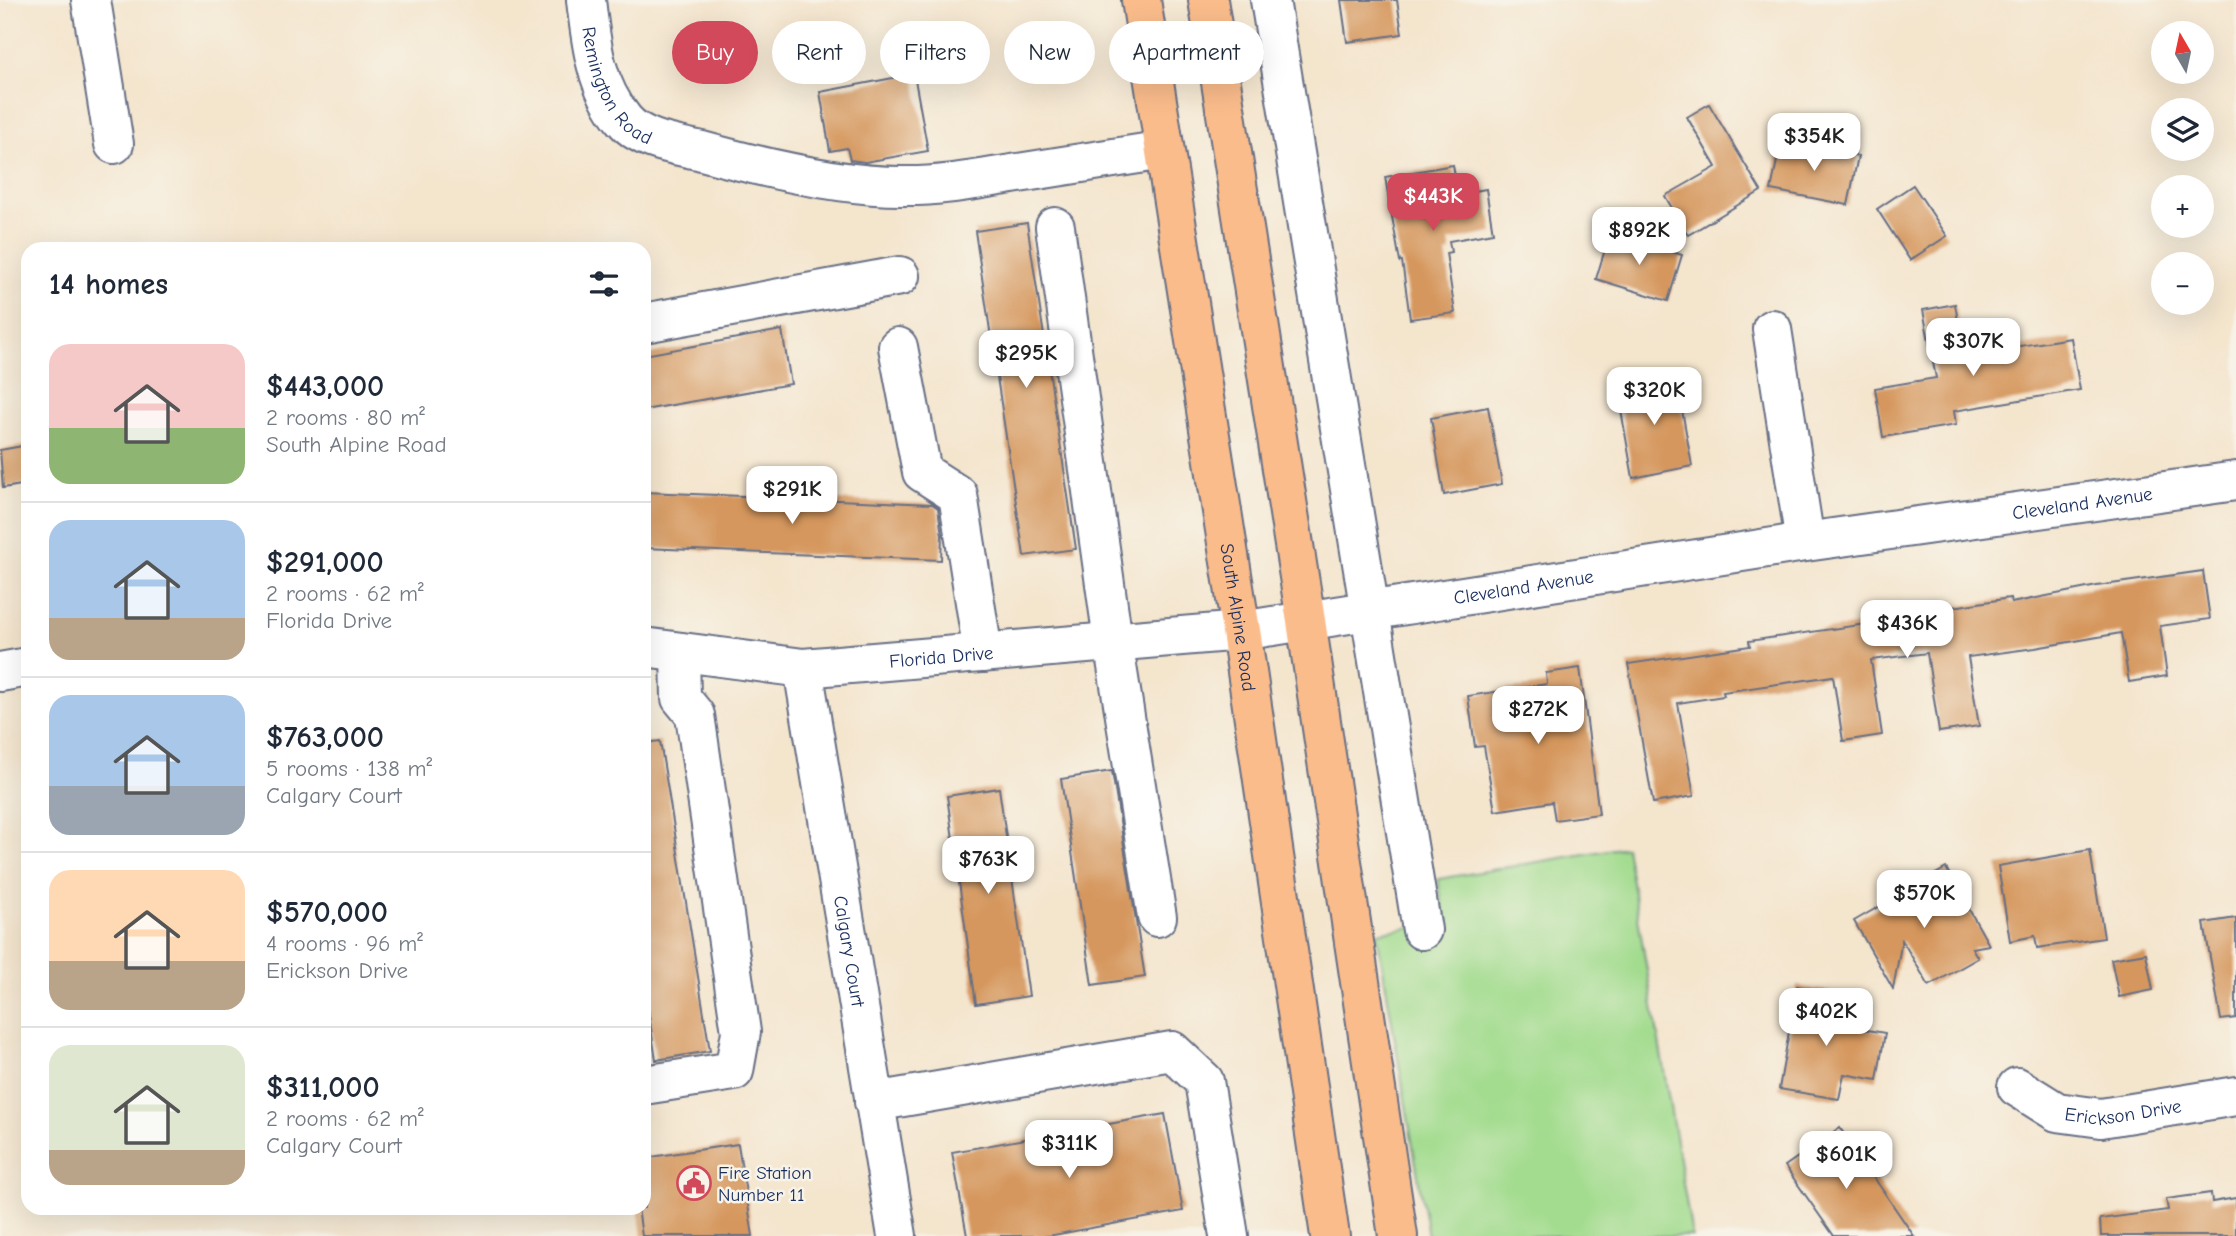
<!DOCTYPE html>
<meta charset="utf-8">
<style>
:root{--surface:#fff;--page:#f6f6f7;--text:#1f2937;--muted:#747a83;--line:#e0e1e3;--accent:#d1495b}
body{margin:0;font-family:"Comic Neue",sans-serif;background:var(--page);color:var(--text);height:100vh;display:flex;flex-direction:column;font-size:26px;white-space:nowrap}
*{box-sizing:border-box;margin:0}
p{font-size:23px;color:var(--muted)}
.icon{flex:none;width:38px;height:38px;fill:none;stroke:currentColor;stroke-width:2;stroke-linecap:round;stroke-linejoin:round}
.map{position:relative;flex:1;overflow:hidden}
.side{position:absolute;left:21px;top:242px;width:630px;height:973px;display:flex;flex-direction:column;background:var(--surface);border-radius:21px;box-shadow:0 7px 28px #0002}
.side>*{flex:none}
.guide{position:absolute;left:672px;top:21px;width:665px;height:63px;display:flex;gap:14px}
.needle{width:46px;rotate:351deg}
.fabs{position:absolute;left:2151px;top:21px;display:grid;gap:14px}
.fabs a{display:grid;place-items:center;width:63px;height:63px;border-radius:50%;background:var(--surface);box-shadow:0 7px 28px #0002;font-size:35px}
.price{position:absolute;translate:-50% -60px;padding:0 16px;border-radius:14px;background:#fff;color:#222;font-size:23px;line-height:46px;filter:drop-shadow(0 2px 4px #0008)}
.price::after{content:'';position:absolute;left:50%;top:42px;width:21px;height:16px;margin-left:-10px;background:inherit;clip-path:polygon(0 0,100% 0,50% 100%)}
.price.on{background:var(--accent);color:#fff}
ul{padding:0;list-style:none}
li{display:flex;align-items:center;gap:21px;height:175px;padding:0 28px}
li+li{border-top:2px solid var(--line)}
li span{display:grid;place-items:center;flex:none;width:196px;height:140px;border-radius:21px;color:#555}
li>.icon{margin-inline-start:auto}
span .icon{width:84px;height:84px;fill:#fffc;stroke-width:1}
li b{font-size:30px}
h2{display:flex;justify-content:space-between;align-items:center;height:84px;padding:0 28px;font-size:30px}
.pill{padding:0 24px;border-radius:32px;background:var(--surface);box-shadow:0 7px 28px #0002;font-size:24px;line-height:63px}
.pill.on{background:var(--accent);color:#fff}
.map>svg:first-child{display:block}
</style>
<div class="map">
<svg width="2236" height="1236" viewBox="0 0 2236 1236">
<rect width="100%" height="100%" fill="#f7f3e8"/>
<filter id="ink" filterUnits="userSpaceOnUse"><feTurbulence type="fractalNoise" baseFrequency=".0143" numOctaves="2"/><feDisplacementMap in="SourceGraphic" scale="14" xChannelSelector="R" yChannelSelector="G"/><feConvolveMatrix kernelMatrix="1 2 1 2 8 2 1 2 1" color-interpolation-filters="sRGB"/></filter>
<filter id="wash" filterUnits="userSpaceOnUse"><feTurbulence type="fractalNoise" baseFrequency=".00686" numOctaves="4" result="noise"/><feDisplacementMap in="SourceGraphic" scale="28" xChannelSelector="R" yChannelSelector="G"/><feGaussianBlur stdDeviation="1.57" result="paint"/><feColorMatrix in="noise" values="0 0 0 0 0 0 0 0 0 0 0 0 0 0 0 0 0 1.4 0 .05"/><feComposite in="paint" operator="in"/></filter>
<g filter="url(#wash)">
<rect width="100%" height="100%" fill="#f4e5cd"/>
<path fill="#a3dc8f" stroke="#5f8676" stroke-width="2" d="M1626,847L1692,1236H1428L1377,933L1445,921L1438,879Z"/>
<g id="blocks">
<g fill="#d5975d">
<path d="M1341,0H1397L1402,34L1347,42Z"/>
<path d="M914,74L928,151L865,162L850,160L847,148L830,151L820,92Z"/>
<path d="M1709,104L1761,191L1688,235L1665,196L1716,167L1687,117Z"/>
<path d="M1781,141L1858,156L1848,205L1771,190Z"/>
<path d="M1453,165L1458,194L1486,189L1493,233L1449,241L1451,252L1446,253L1455,313L1410,319L1402,261L1400,262L1385,177Z"/>
<path d="M1913,185L1947,236L1910,260L1877,209Z"/>
<path d="M1027,223L1076,549L1024,556L975,231Z"/>
<path d="M1610,233L1682,255L1668,301L1596,279Z"/>
<path d="M1955,304L1964,355L2071,338L2080,390L1954,411L1956,425L1883,437L1875,388L1936,378L1923,310Z"/>
<path d="M782,330L791,384L644,410V355Z"/>
<path d="M1676,376L1692,466L1633,478L1617,387Z"/>
<path d="M1488,407L1502,484L1444,495L1431,418Z"/>
<path d="M28,445V484L3,488L0,450Z"/>
<path d="M644,492L932,504L938,508L942,535L941,560L644,548Z"/>
<path d="M2203,571L2210,619L2160,626L2167,676L2129,682L2121,633L2035,648L1968,657L1979,726L1939,732L1927,653L1871,660L1882,735L1843,741L1833,676L1723,692L1724,696L1678,703L1694,796L1653,803L1628,664L1750,646L1749,641L1935,614L1934,610L2010,598L2011,603L2097,586Z"/>
<path d="M1580,668L1599,814L1555,820L1552,802L1495,811L1484,746L1475,747L1468,696L1547,684L1546,673Z"/>
<path d="M660,741L710,1051L656,1060L644,983V743Z"/>
<path d="M1112,771L1145,977L1092,985L1061,779Z"/>
<path d="M999,788L1029,996L976,1004L947,796Z"/>
<path d="M2090,850L2104,938L2037,948L2035,936L2010,941L1998,866Z"/>
<path d="M1946,868L1989,945L1972,948L1978,958L1929,986L1902,940L1893,989L1854,921Z"/>
<path d="M2236,918V1018L2221,1020L2204,923Z"/>
<path d="M2146,953L2153,990L2119,997L2111,959Z"/>
<path d="M1797,986L1853,996L1811,1020L1885,1033L1877,1080L1844,1074L1839,1099L1779,1089Z"/>
<path d="M1165,1114L1183,1211L1048,1236H967L952,1152Z"/>
<path d="M1840,1128L1914,1236H1834L1785,1166Z"/>
<path d="M738,1144L753,1236H642L638,1208H644V1158Z"/>
<path d="M2211,1193L2212,1202L2236,1198V1236H2101L2100,1219L2168,1210L2166,1199Z"/>
</g>
</g>
</g>
<g filter="url(#ink)">
<use href="#blocks" fill-opacity="0" stroke="#676f85" stroke-width="2"/>
<g fill="none" stroke-linecap="round" stroke-linejoin="round">
<g stroke="#676f85" stroke-width="42">
<g id="minor">
<path d="M91,0L114,144"/>
<path id="s1" d="M586,0C591,43 595,85 624,120C641,141 677,145 702,151C760,167 841,186 901,186C938,187 975,180 1012,174C1063,166 1114,158 1164,150"/>
<path d="M1270,0L1422,930"/>
<path d="M1055,227L1113,641L1157,917"/>
<path d="M644,323L900,276"/>
<path d="M1772,329L1805,542"/>
<path d="M898,347L922,472L958,495L983,653"/>
<path id="s2" d="M644,647L803,668L1241,631L1805,542L2236,481"/>
<path id="s3" d="M803,668L897,1236"/>
<path d="M0,672L28,667"/>
<path d="M644,1085L734,1071L741,1032L695,715L681,698L680,652"/>
<path id="s4" d="M2017,1087L2057,1112L2101,1118L2236,1096"/>
<path d="M874,1102L1172,1051L1204,1081L1229,1236"/>
</g>
</g>
<g stroke="#676f85" stroke-width="42">
<g id="major">
<path id="s5" d="M1141,0L1241,631L1330,1236"/>
<path d="M1208,0L1306,621L1398,1236"/>
</g>
</g>
<use href="#minor" stroke="#fff" stroke-width="38"/>
<use href="#major" stroke="#fabc8b" stroke-width="38"/>
</g>
</g>
<defs>
<g id="civic-ring" transform="scale(1.75)"><circle r="9.5" fill="#f7f3e8" stroke="#d1495b" stroke-width="1.5"/><path d="M-.6-6.5H3V-4.5H.6V-3L4-1V1h2V6H-6V1h2V-1L-.6-3ZM-1.2 2.5V6h2.4V2.5Z" fill="#d1495b"/></g>
</defs>
<g fill-rule="evenodd">
<use href="#civic-ring" x="694" y="1183"/>
</g>
<g text-anchor="middle" stroke-width="5" stroke-linejoin="round" paint-order="stroke">
<g font-size="19" fill="#1b2f5e" stroke="#f7f3e8">
<text dy="7" stroke="none"><textPath href="#s1" startOffset="94">Remington Road</textPath></text>
<text dy="7" stroke="none"><textPath href="#s2" startOffset="1451">Cleveland Avenue</textPath></text>
<text dy="7" stroke="none"><textPath href="#s2" startOffset="886">Cleveland Avenue</textPath></text>
<text dy="7" stroke="none"><textPath href="#s5" startOffset="625">South Alpine Road</textPath></text>
<text dy="7" stroke="none"><textPath href="#s2" startOffset="299">Florida Drive</textPath></text>
<text dy="7" stroke="none"><textPath href="#s3" startOffset="287">Calgary Court</textPath></text>
<text dy="7" stroke="none"><textPath href="#s4" startOffset="114">Erickson Drive</textPath></text>
</g>
<g font-size="19" fill="#1b2f5e" stroke="#f7f3e8" text-anchor="start">
<text x="718" y="1179">Fire Station<tspan x="718" dy="22">Number 11</tspan></text>
</g>
</g>
</svg>
<div class="fabs">
<a><svg class="needle" viewBox="-14 -14 28 28"><path d="M0-13l5 13h-10z" fill="#e53935"/><path d="M0 13l5-13h-10z" fill="#747a83"/></svg></a>
<a><svg class="icon" aria-label="layers" viewBox="0 0 24 24"><path d="M12 4l9 5-9 5-9-5zM3 14l9 5 9-5"/></svg></a>
<a>+</a>
<a>−</a>
</div>
<b class="price" style="left:1814px;top:173px">$354K</b>
<b class="price on" style="left:1433px;top:233px">$443K</b>
<b class="price" style="left:1639px;top:267px">$892K</b>
<b class="price" style="left:1973px;top:378px">$307K</b>
<b class="price" style="left:1026px;top:390px">$295K</b>
<b class="price" style="left:1654px;top:427px">$320K</b>
<b class="price" style="left:792px;top:526px">$291K</b>
<b class="price" style="left:1907px;top:660px">$436K</b>
<b class="price" style="left:1538px;top:746px">$272K</b>
<b class="price" style="left:988px;top:896px">$763K</b>
<b class="price" style="left:1924px;top:930px">$570K</b>
<b class="price" style="left:1826px;top:1048px">$402K</b>
<b class="price" style="left:1069px;top:1180px">$311K</b>
<b class="price" style="left:1846px;top:1191px">$601K</b>
<div class="guide">
<a class="pill on">Buy</a>
<a class="pill">Rent</a>
<a class="pill">Filters</a>
<a class="pill">New</a>
<a class="pill">Apartment</a>
</div>
<section class="side">
<h2>14 homes<svg class="icon" aria-label="filters" viewBox="0 0 24 24"><path d="M4 7h16M4 17h16"/><circle cx="9" cy="7" r="2"/><circle cx="15" cy="17" r="2"/></svg></h2>
<ul>
<li><span style="background:linear-gradient(#f6c9c9 60%,#8fb573 0)"><svg class="icon" aria-label="home" viewBox="0 0 24 24"><path d="M3 11l9-7 9 7M6 9v11h12V9"/></svg></span><div><b>$443,000</b><p>2 rooms · 80 m²</p><p>South Alpine Road</p></div></li>
<li><span style="background:linear-gradient(#a9c7e8 70%,#b9a48a 0)"><svg class="icon" aria-label="home" viewBox="0 0 24 24"><path d="M3 11l9-7 9 7M6 9v11h12V9"/></svg></span><div><b>$291,000</b><p>2 rooms · 62 m²</p><p>Florida Drive</p></div></li>
<li><span style="background:linear-gradient(#a9c7e8 65%,#9aa5b1 0)"><svg class="icon" aria-label="home" viewBox="0 0 24 24"><path d="M3 11l9-7 9 7M6 9v11h12V9"/></svg></span><div><b>$763,000</b><p>5 rooms · 138 m²</p><p>Calgary Court</p></div></li>
<li><span style="background:linear-gradient(#ffd9b3 65%,#b9a48a 0)"><svg class="icon" aria-label="home" viewBox="0 0 24 24"><path d="M3 11l9-7 9 7M6 9v11h12V9"/></svg></span><div><b>$570,000</b><p>4 rooms · 96 m²</p><p>Erickson Drive</p></div></li>
<li><span style="background:linear-gradient(#dfe7d0 75%,#b9a48a 0)"><svg class="icon" aria-label="home" viewBox="0 0 24 24"><path d="M3 11l9-7 9 7M6 9v11h12V9"/></svg></span><div><b>$311,000</b><p>2 rooms · 62 m²</p><p>Calgary Court</p></div></li>
</ul>
</section>
</div>
